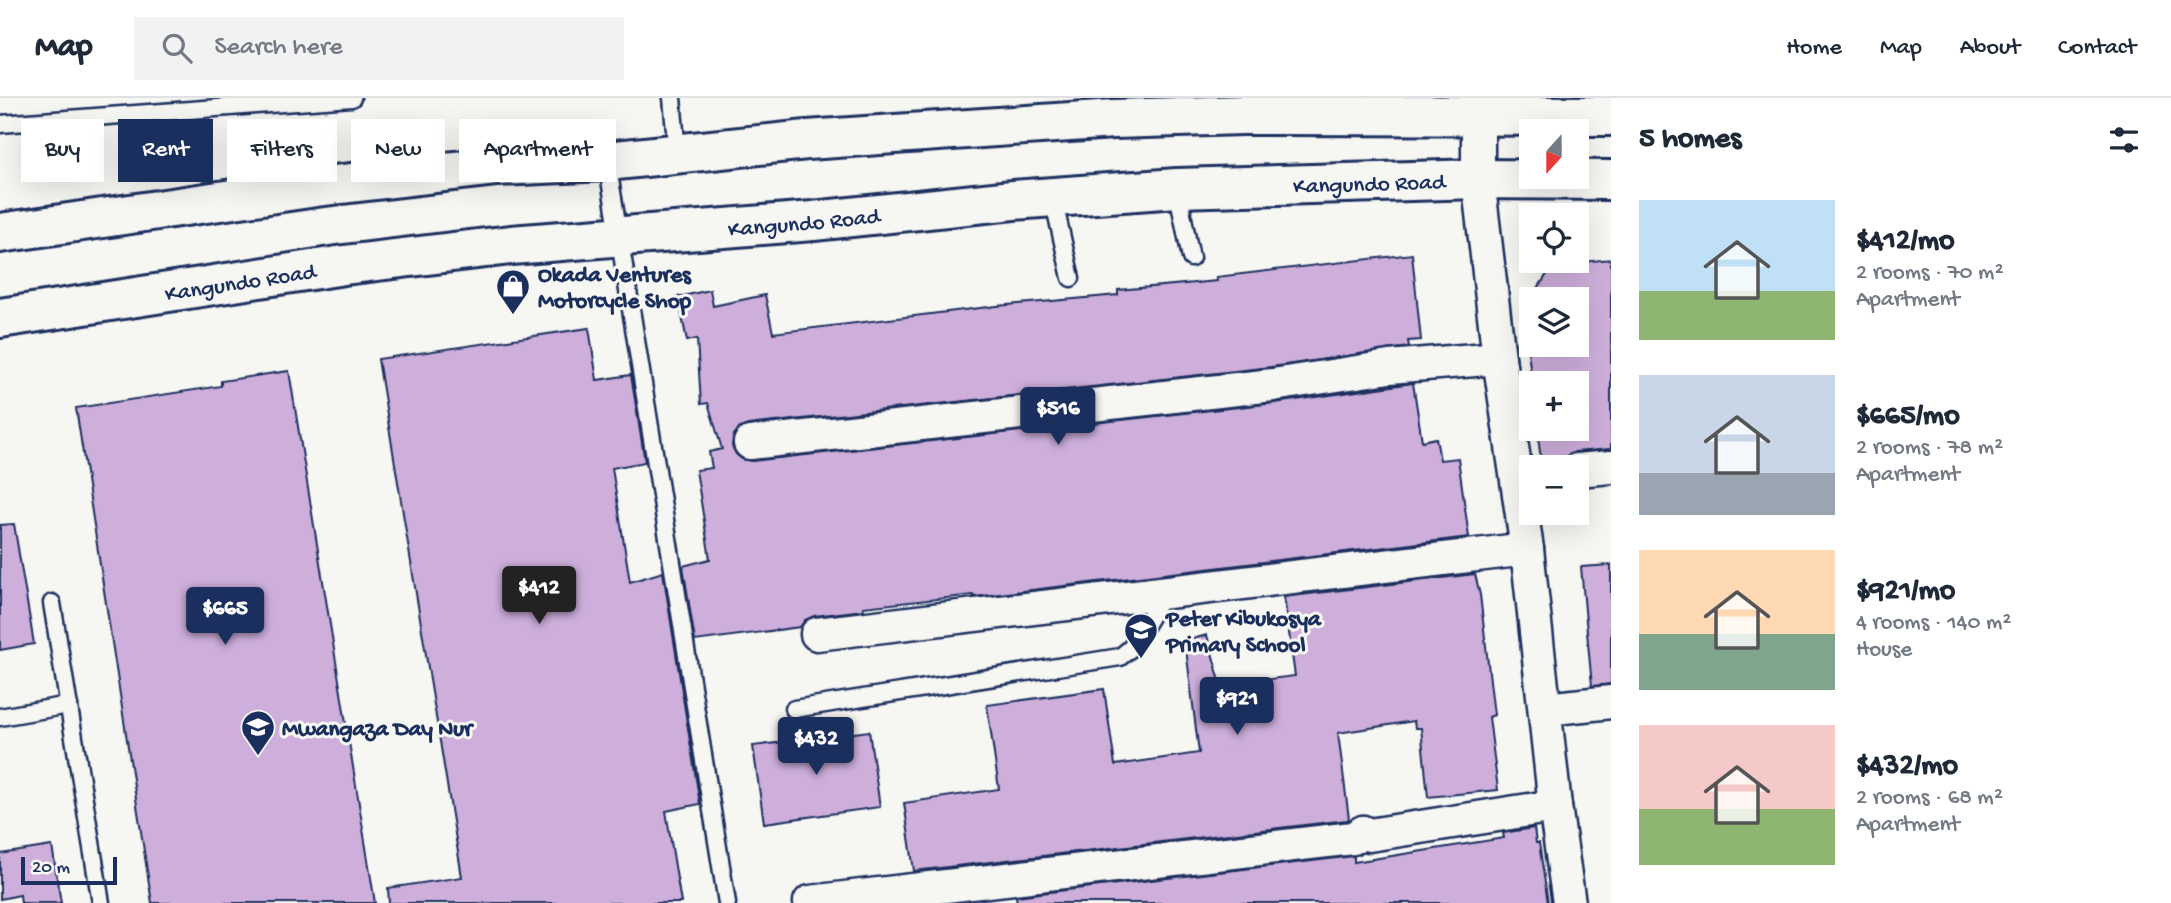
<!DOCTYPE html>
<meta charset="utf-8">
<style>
:root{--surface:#fff;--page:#f2f2f3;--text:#1f2937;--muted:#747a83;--line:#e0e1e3;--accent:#1b2f5e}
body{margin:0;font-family:"Gochi Hand",sans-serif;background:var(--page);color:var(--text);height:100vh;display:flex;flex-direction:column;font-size:26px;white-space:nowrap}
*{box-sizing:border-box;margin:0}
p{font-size:23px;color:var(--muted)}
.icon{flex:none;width:38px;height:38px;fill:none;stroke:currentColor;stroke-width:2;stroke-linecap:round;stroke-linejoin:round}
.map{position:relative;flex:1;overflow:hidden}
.panel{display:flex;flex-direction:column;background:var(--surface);width:560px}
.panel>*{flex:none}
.hud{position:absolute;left:21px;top:21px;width:665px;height:63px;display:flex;gap:14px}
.needle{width:46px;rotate:201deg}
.tools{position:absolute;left:1519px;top:21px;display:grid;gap:14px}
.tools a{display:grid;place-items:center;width:70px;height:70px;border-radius:0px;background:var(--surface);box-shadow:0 7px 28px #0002;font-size:35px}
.scale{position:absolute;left:21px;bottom:18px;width:96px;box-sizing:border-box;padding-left:7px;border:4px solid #1b2f5e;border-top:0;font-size:19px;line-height:24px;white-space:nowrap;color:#1b2f5e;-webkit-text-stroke:5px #f6f6f2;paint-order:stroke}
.price{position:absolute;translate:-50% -60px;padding:0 16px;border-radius:7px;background:var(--accent);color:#fff;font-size:23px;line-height:46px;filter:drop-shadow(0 2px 4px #0008)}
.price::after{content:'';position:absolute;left:50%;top:42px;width:21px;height:16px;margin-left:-10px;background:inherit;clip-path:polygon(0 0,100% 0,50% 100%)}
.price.on{background:#222;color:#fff}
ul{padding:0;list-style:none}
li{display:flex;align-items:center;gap:21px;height:175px;padding:0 28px}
li span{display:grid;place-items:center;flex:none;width:196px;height:140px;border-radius:0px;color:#555}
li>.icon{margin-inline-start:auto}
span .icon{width:84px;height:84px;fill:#fffc;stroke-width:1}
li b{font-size:30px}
h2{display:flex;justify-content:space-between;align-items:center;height:84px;padding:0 28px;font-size:30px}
.chip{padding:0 24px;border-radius:0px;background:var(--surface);box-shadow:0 7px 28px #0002;font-size:24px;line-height:63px}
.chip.on{background:var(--accent);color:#fff}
header{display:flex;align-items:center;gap:42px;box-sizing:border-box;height:98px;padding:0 35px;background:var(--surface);border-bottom:2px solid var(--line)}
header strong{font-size:33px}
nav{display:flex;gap:38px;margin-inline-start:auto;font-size:24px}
.search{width:490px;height:63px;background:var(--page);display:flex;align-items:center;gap:18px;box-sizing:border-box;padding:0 24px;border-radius:0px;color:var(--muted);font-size:26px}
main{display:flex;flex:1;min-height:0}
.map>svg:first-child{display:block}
</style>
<header>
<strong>Map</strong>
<div class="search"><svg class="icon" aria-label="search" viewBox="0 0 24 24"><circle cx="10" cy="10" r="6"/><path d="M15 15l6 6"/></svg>Search here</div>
<nav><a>Home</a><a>Map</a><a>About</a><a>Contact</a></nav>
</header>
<main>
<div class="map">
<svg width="1611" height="805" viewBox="0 0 1611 805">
<rect width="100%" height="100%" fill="#f6f6f2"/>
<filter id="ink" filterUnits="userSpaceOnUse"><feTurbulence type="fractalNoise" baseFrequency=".0143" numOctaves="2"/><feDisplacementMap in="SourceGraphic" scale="14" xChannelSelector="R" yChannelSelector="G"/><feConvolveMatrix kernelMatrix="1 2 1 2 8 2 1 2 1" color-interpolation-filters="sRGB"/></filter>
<g filter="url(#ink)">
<g fill="#ceafdc" stroke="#1b2f5e" stroke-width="2">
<path d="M1412,156L1421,242L1408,243L1409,249L1271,269L748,327L740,330L734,337L732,348L736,356L742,361L752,363L1275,305L1413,285L1422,343L1436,340L1440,362L1458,360L1469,439L974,499L973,497L863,509L864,512L814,518L805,522L800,529L695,543L683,468L710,461L696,372L712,370L709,354L722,351L708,305L701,306L697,241L687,243L678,199L710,192L713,208L765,197L773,235L997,208L1118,197V192L1217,183L1216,179Z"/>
<path d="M1611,161V351L1575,354L1564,360L1541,362L1537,331H1577V285H1532L1523,214L1531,201V247H1577V201H1531L1553,167Z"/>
<path d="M589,230L597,282L631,277L645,364L612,370L630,484L663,474L700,706L666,713L681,805H389L388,790L462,779L378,261Z"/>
<path d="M289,273L375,805H152L76,310L221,288V283Z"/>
<path d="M14,426L34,546L0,552V427Z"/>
<path d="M1611,467V586L1592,588L1581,469Z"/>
<path d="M1475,476L1480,497L1494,617L1489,619L1498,692L1428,699L1421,630H1415L1414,623L1338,635L1349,721L1347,722L914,773L904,705L999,691L987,607L1104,591L1115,667L1199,655L1185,543L1207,537L1221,587L1295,578L1284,499Z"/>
<path d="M869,633L880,709L764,725L753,648Z"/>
<path d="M1534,730L1536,745H1539L1548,805H1017L1016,798L1354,758V764L1504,740L1503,735Z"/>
<path d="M52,748L61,805H21L20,797L0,801V756Z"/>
</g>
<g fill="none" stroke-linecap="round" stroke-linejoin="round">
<g stroke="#1b2f5e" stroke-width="21">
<g id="service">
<path d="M672,0L677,55"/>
<path d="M0,26L352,0"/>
<path d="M607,63L727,805"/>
<path d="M1177,90L1191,160"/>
<path d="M1053,100L1071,180"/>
<path d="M52,505L101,805"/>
<path d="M794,611L1120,559L1131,550L1165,494"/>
<path d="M0,619L69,607"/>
</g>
</g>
<g stroke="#1b2f5e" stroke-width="37">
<g id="minor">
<path d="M1478,17V81L1499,260L1527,451L1555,708L1569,805"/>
<path d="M750,345L1273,287L1389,269L1499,260"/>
<path d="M1577,372L1611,369"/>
<path d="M817,536L1527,451"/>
<path d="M1545,611L1611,604"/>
<path d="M810,804L1353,740L1363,734L1369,737L1555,708"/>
</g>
</g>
<g stroke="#1b2f5e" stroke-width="44">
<g id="trunk">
<path d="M0,135L316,89L497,68L607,63L807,42L1114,21L1242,17L1611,18"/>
<path id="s1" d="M0,220L344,167L511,147L813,123L1013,102L1177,90L1478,81L1611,82"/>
</g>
</g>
<use href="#service" stroke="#f6f6f2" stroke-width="16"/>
<use href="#minor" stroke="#f6f6f2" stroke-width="32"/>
<use href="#trunk" stroke="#f6f6f2" stroke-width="38"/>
</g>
</g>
<defs>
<g id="shop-pin" transform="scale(1.75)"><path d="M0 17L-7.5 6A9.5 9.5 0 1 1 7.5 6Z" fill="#1b2f5e" stroke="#f6f6f2"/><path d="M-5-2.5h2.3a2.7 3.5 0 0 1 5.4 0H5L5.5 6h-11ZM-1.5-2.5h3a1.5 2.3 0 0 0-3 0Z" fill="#fff"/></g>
<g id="school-pin" transform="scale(1.75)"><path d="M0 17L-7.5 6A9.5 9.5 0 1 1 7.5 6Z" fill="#1b2f5e" stroke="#f6f6f2"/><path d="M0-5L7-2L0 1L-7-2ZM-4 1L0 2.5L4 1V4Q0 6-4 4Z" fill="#fff"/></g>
</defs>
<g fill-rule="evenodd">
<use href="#shop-pin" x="513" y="188"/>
<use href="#school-pin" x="1141" y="532"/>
<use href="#school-pin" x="258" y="629"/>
</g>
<g text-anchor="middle" stroke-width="6" stroke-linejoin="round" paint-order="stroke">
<g font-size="23" fill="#1b2f5e" stroke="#f6f6f2">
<text dy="8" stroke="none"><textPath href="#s1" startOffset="1377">Kangundo Road</textPath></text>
<text dy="8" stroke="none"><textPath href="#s1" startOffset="810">Kangundo Road</textPath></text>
<text dy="8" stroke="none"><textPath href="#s1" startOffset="243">Kangundo Road</textPath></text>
</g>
<g font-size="23" font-weight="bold" fill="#1b2f5e" stroke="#f6f6f2" text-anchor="start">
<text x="538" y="183">Okada Ventures<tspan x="538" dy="26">Motorcycle Shop</tspan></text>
<text x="1166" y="527">Peter Kibukosya<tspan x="1166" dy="26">Primary School</tspan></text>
<text x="282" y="637">Mwangaza Day Nur</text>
</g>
</g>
</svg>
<div class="tools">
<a><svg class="needle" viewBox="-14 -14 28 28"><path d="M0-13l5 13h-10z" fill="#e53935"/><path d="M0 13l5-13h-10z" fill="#747a83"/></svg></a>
<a><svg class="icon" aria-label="locate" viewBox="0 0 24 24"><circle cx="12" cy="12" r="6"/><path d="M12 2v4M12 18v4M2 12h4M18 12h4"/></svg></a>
<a><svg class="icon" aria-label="layers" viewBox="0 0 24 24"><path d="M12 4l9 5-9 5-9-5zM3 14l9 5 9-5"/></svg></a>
<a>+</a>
<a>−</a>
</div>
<div class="scale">20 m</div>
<b class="price" style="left:1058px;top:349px">$516</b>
<b class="price on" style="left:539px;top:528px">$412</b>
<b class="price" style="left:225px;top:549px">$665</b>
<b class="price" style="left:1237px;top:639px">$921</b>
<b class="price" style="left:816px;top:679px">$432</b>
<div class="hud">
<a class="chip">Buy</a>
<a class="chip on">Rent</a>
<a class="chip">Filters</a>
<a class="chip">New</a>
<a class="chip">Apartment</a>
</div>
</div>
<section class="panel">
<h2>5 homes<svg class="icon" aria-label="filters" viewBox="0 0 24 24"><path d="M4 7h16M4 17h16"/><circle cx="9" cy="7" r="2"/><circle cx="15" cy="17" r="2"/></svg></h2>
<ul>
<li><span style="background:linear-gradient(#bfe0f5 65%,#8fb573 0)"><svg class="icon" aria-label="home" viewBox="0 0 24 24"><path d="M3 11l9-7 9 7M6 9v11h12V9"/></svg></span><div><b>$412/mo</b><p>2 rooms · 70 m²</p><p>Apartment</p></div></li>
<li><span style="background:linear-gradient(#c9d6e8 70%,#9aa5b1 0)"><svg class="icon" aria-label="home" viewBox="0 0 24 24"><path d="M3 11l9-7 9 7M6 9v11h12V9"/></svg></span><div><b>$665/mo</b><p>2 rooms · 78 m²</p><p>Apartment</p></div></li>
<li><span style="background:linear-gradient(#ffd9b3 60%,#7fa58c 0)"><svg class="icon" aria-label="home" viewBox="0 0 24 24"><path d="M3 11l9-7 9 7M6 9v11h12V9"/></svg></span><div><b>$921/mo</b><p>4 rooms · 140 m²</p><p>House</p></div></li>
<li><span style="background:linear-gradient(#f6c9c9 60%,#8fb573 0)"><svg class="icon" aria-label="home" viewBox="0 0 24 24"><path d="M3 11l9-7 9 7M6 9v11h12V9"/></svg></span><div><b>$432/mo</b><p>2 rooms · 68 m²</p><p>Apartment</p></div></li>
</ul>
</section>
</main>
